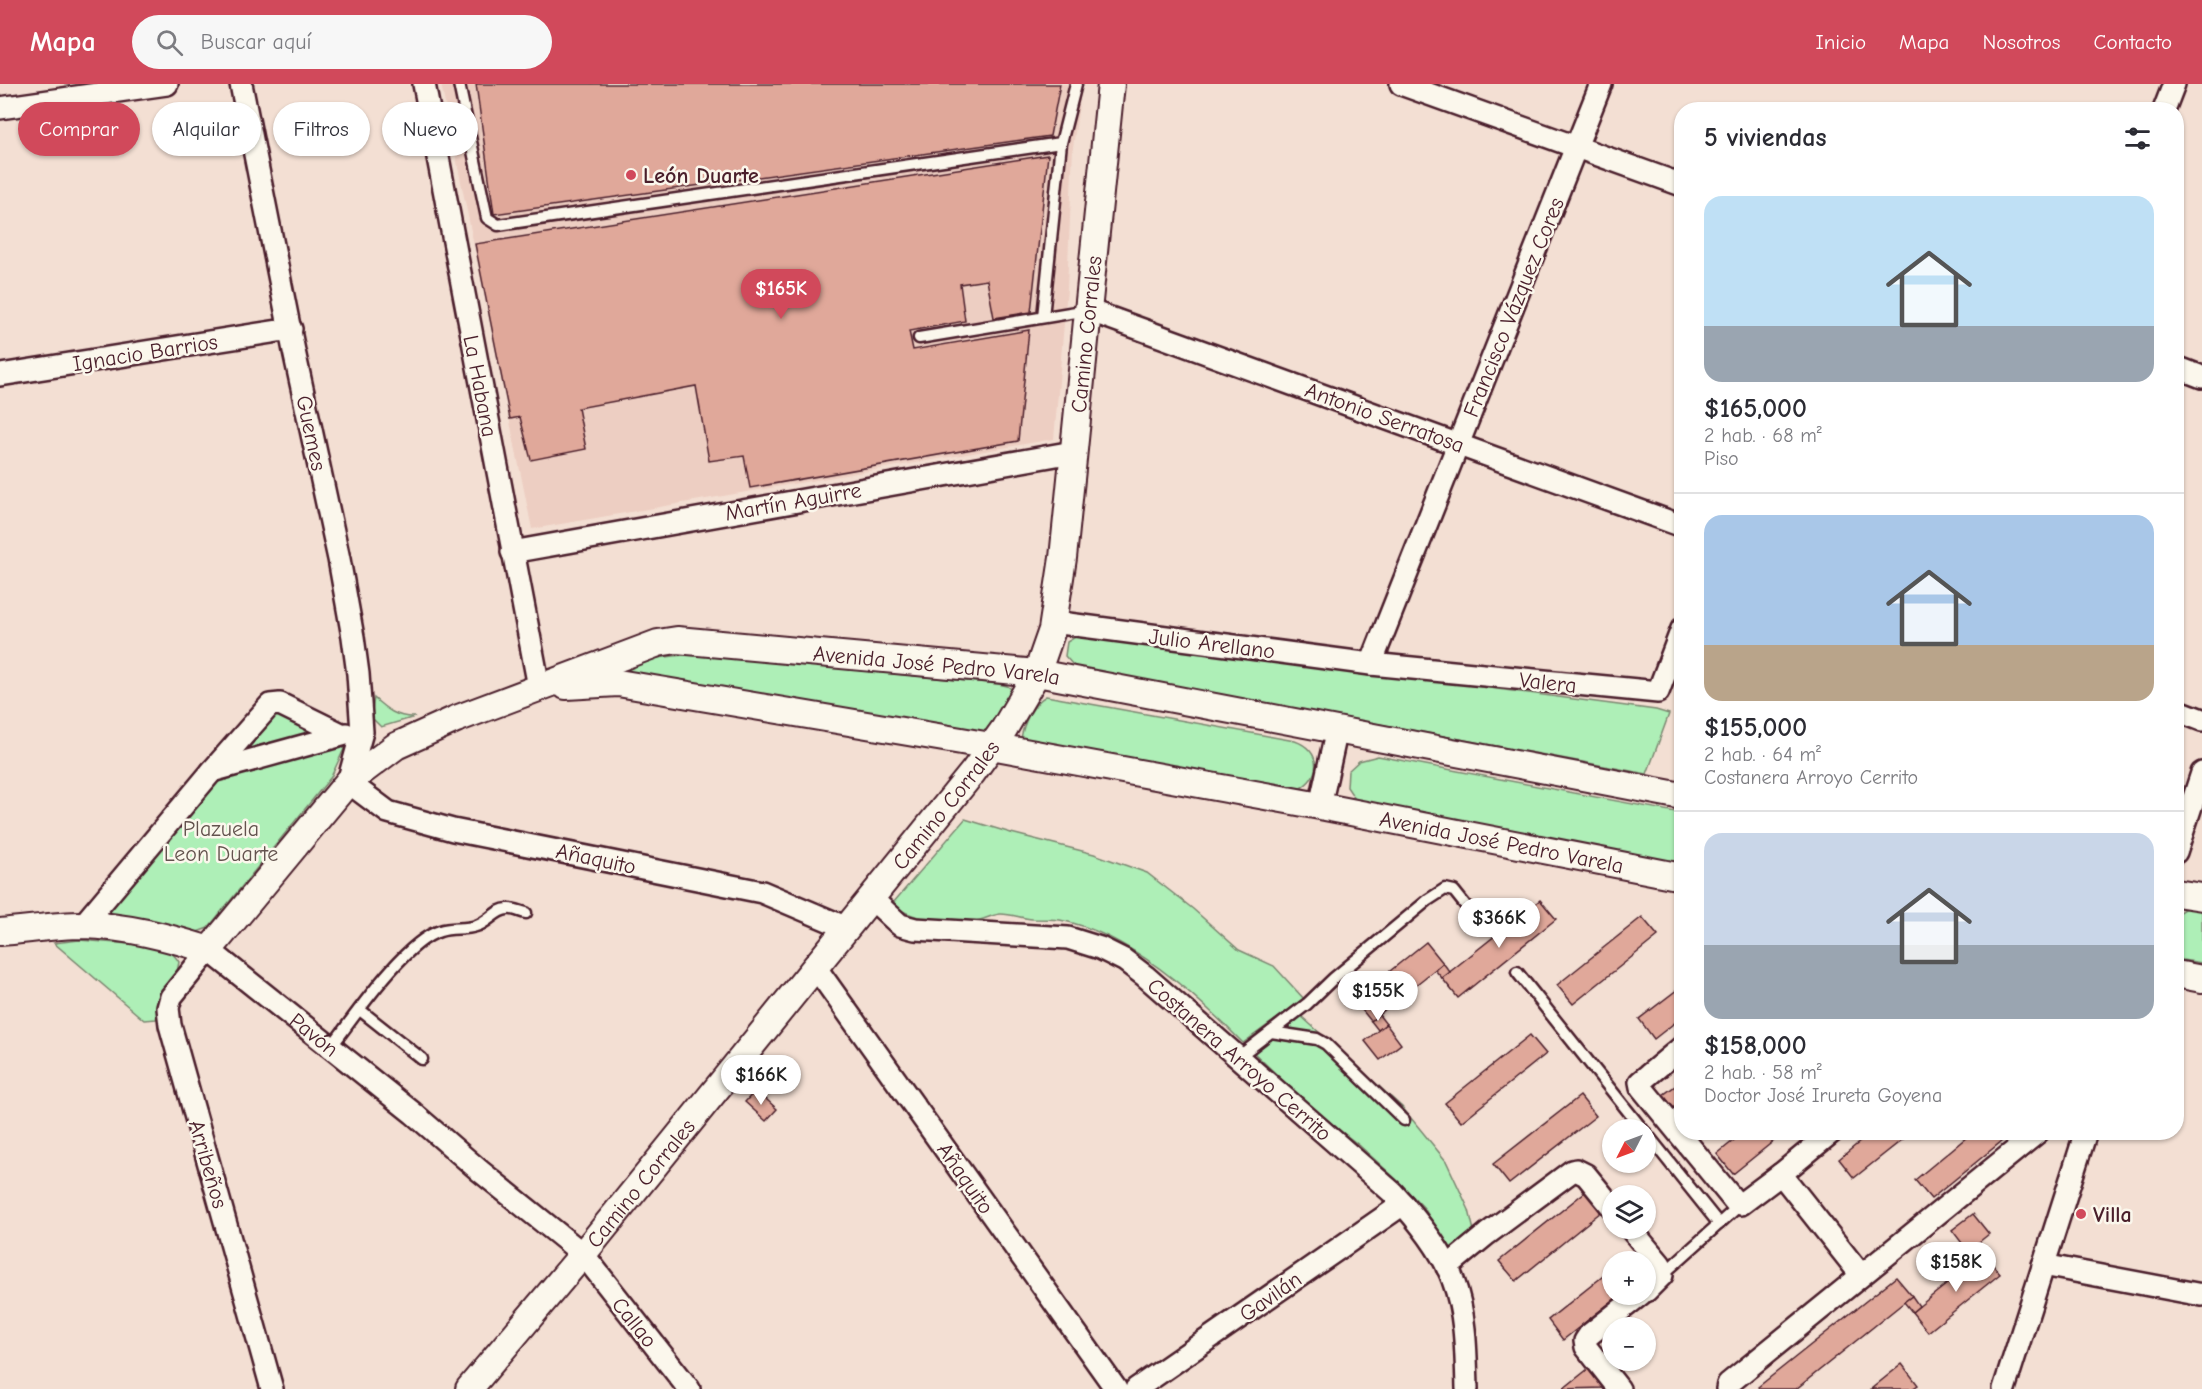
<!DOCTYPE html>
<html lang="es">
<meta charset="utf-8">
<style>
:root{--surface:#fff;--page:#f7f7f7;--text:#2b2b33;--muted:#7c7c81;--line:#e1e1e2;--accent:#d1495b}
body{margin:0;font-family:"Comic Neue",sans-serif;background:var(--page);color:var(--text);height:100vh;display:flex;flex-direction:column;font-size:22px;white-space:nowrap}
*{box-sizing:border-box;margin:0}
p{font-size:20px;color:var(--muted)}
.icon{flex:none;width:33px;height:33px;fill:none;stroke:currentColor;stroke-width:2;stroke-linecap:round;stroke-linejoin:round}
.map{position:relative;flex:1;overflow:hidden}
.side{position:absolute;left:1674px;top:18px;width:510px;height:1038px;display:flex;flex-direction:column;background:var(--surface);border-radius:24px;box-shadow:0 2px 4px #0004}
.side>*{flex:none}
.guide{position:absolute;left:18px;top:18px;width:570px;height:54px;display:flex;gap:12px}
.needle{width:39px;rotate:228deg}
.controls{position:absolute;left:1602px;top:1035px;display:grid;gap:12px}
.controls a{display:grid;place-items:center;width:54px;height:54px;border-radius:50%;background:var(--surface);box-shadow:0 2px 4px #0004;font-size:30px}
.price{position:absolute;translate:-50% -51px;padding:0 14px;border-radius:21px;background:#fff;color:#222;font-size:20px;line-height:39px;filter:drop-shadow(0 2px 3px #0008)}
.price::after{content:'';position:absolute;left:50%;top:36px;width:18px;height:14px;margin-left:-9px;background:inherit;clip-path:polygon(0 0,100% 0,50% 100%)}
.price.on{background:var(--accent);color:#fff}
ul{padding:0;list-style:none}
li{display:grid;align-content:center;gap:12px;height:318px;padding:0 30px}
li+li{border-top:2px solid var(--line)}
li span{display:grid;place-items:center;height:186px;border-radius:18px;color:#555}
li>.icon{margin-inline-start:auto}
span .icon{width:108px;height:108px;fill:#fffc;stroke-width:1}
li b{font-size:26px}
h2{display:flex;justify-content:space-between;align-items:center;height:72px;padding:0 30px;font-size:26px}
.chip{padding:0 21px;border-radius:27px;background:var(--surface);box-shadow:0 2px 4px #0004;font-size:21px;line-height:54px}
.chip.on{background:var(--accent);color:#fff}
header{display:flex;align-items:center;gap:36px;box-sizing:border-box;height:84px;padding:0 30px;background:var(--accent);color:#fff}
header strong{font-size:28px}
nav{display:flex;gap:33px;margin-inline-start:auto;font-size:21px}
.search{width:420px;height:54px;background:var(--page);display:flex;align-items:center;gap:15px;box-sizing:border-box;padding:0 21px;border-radius:33px;color:var(--muted);font-size:22px}
.map>svg:first-child{display:block}
</style>
<header>
<strong>Mapa</strong>
<div class="search"><svg class="icon" aria-label="search" viewBox="0 0 24 24"><circle cx="10" cy="10" r="6"/><path d="M15 15l6 6"/></svg>Buscar aquí</div>
<nav><a>Inicio</a><a>Mapa</a><a>Nosotros</a><a>Contacto</a></nav>
</header>
<div class="map">
<svg width="2202" height="1305" viewBox="0 0 2202 1305">
<rect width="100%" height="100%" fill="#f3dfd3"/>
<filter id="ink" filterUnits="userSpaceOnUse"><feTurbulence type="fractalNoise" baseFrequency=".0167" numOctaves="2"/><feDisplacementMap in="SourceGraphic" scale="12" xChannelSelector="R" yChannelSelector="G"/><feConvolveMatrix kernelMatrix="1 2 1 2 8 2 1 2 1" color-interpolation-filters="sRGB"/></filter>
<g filter="url(#ink)">
<path fill="#edcec2" d="M441,0H1082L1073,63L1067,205L1054,355L532,445Z"/>
<g fill="#aeefb7" stroke="#7c8771" stroke-width="1.5">
<path d="M1077,552H1090L1157,560L1656,626L1669,630L1647,690L1084,585L1074,582L1065,572L1067,558Z"/>
<path d="M691,570L998,600L1007,602L1013,606L991,650L594,592L632,577Z"/>
<path d="M1046,612L1295,657C1321,666 1323,694 1297,706L1021,655C1023,640 1033,619 1046,612Z"/>
<path d="M374,614C386,625 397,634 415,633L381,643L371,633Z"/>
<path d="M277,628L334,649L229,679Z"/>
<path d="M343,662L344,665L331,693L208,844L192,850L113,833L108,827L216,691Z"/>
<path d="M1378,672L1681,729V783L1357,718L1347,703L1348,687L1359,677Z"/>
<path d="M965,735L1011,749L1094,770L1147,789L1193,825L1239,866L1274,882L1304,915L1243,959C1196,911 1128,849 1060,836C1051,835 1041,835 1032,835C1022,834 1011,830 1001,830C992,830 983,837 974,837C952,839 907,837 893,819Z"/>
<path d="M2193,824L2202,826V879L2182,876L2177,873L2176,830L2184,825Z"/>
<path d="M79,856L155,862C166,865 173,868 179,878L177,888L169,899L156,935L144,936L54,859Z"/>
<path d="M1301,932L1402,1023L1446,1077L1469,1126L1475,1151L1451,1169L1424,1124L1396,1095L1360,1062L1314,1026L1252,967Z"/>
</g>
<g fill="#e0a89a" stroke="#4a1f2b" stroke-width="1.5">
<path d="M476,0H1060L1050,52L494,130Z"/>
<path d="M1048,71L1031,228L994,234L987,196L960,200L965,237L909,247L913,266L1029,246L1018,357L750,404L744,372L709,377L696,302L578,324L586,365L531,376L520,333L510,335L475,160Z"/>
<path d="M1540,816L1556,835L1458,914L1442,894Z"/>
<path d="M1642,833L1658,852L1573,920L1557,901Z"/>
<path d="M1426,858L1443,879L1371,937L1354,916Z"/>
<path d="M1443,879L1450,888L1442,894L1435,886Z"/>
<path d="M1682,902V933L1654,955L1639,935Z"/>
<path d="M1379,931L1386,940L1378,946L1371,937Z"/>
<path d="M1386,940L1401,960L1380,976L1365,957Z"/>
<path d="M1530,951L1546,970L1461,1038L1445,1019Z"/>
<path d="M1682,997V1030L1679,1031L1663,1011Z"/>
<path d="M756,1006L777,1025L766,1037L745,1018Z"/>
<path d="M1580,1012L1596,1032L1509,1100L1493,1080Z"/>
<path d="M1744,1048H1785L1733,1090L1717,1070Z"/>
<path d="M1872,1048H1912L1854,1094L1839,1075Z"/>
<path d="M1973,1048H2013L1931,1115L1915,1096Z"/>
<path d="M1585,1108L1601,1128L1516,1197L1499,1177Z"/>
<path d="M1973,1130L1989,1150L1968,1167L1952,1146Z"/>
<path d="M1976,1161L1984,1170L1976,1176L1968,1167Z"/>
<path d="M1984,1170L2000,1190L1928,1248L1912,1228Z"/>
<path d="M1612,1185V1210H1621L1563,1256L1548,1236Z"/>
<path d="M1896,1193L1912,1212L1796,1305H1760L1758,1303Z"/>
<path d="M1912,1212L1919,1222L1912,1228L1904,1218Z"/>
<path d="M1902,1280L1918,1301L1912,1305H1871Z"/>
<path d="M1588,1285L1604,1304L1563,1305Z"/>
</g>
<g fill="none" stroke-linecap="round" stroke-linejoin="round">
<g stroke="#4a1f2b" stroke-width="15">
<g id="service">
<path d="M459,0L487,134L498,141L1061,59"/>
<path d="M1043,233L1061,59L1076,0"/>
<path d="M919,254L1088,226"/>
<path d="M1517,888L1643,1046"/>
<path d="M360,926L422,975"/>
<path d="M1271,948L1317,955L1326,960L1404,1036"/>
<path d="M331,963C354,933 405,857 440,847C451,843 465,846 476,842C488,839 496,825 508,825C513,824 521,828 526,829"/>
<path d="M1237,974L1307,920L1334,894L1428,816L1445,805L1454,807L1478,837"/>
<path d="M1646,1049L1719,1140"/>
<path d="M1662,1191L1741,1120"/>
</g>
</g>
<g stroke="#4a1f2b" stroke-width="26">
<g id="minor">
<path d="M241,0L294,267L339,475L353,553L358,590L362,648L348,698L388,728L453,746L762,808L847,844"/>
<path d="M424,0L539,603"/>
<path d="M1401,0L1682,101"/>
<path d="M0,24L167,0"/>
<path d="M2164,26L2174,0"/>
<path d="M1088,226L1682,442"/>
<path d="M2176,283L2202,293"/>
<path d="M0,291L291,245"/>
<path d="M512,468L1073,368"/>
<path d="M1053,538L1371,580L1658,608L1682,545"/>
<path d="M1371,580L1601,0"/>
<path d="M2176,626L2202,636"/>
<path d="M212,687L346,650"/>
<path d="M1320,722L1337,645"/>
<path d="M2176,768L2202,689"/>
<path d="M872,815L900,841L915,845L1068,854L1100,864L1124,876L1145,892L1393,1109C1415,1133 1442,1165 1453,1196C1466,1230 1466,1269 1467,1305"/>
<path d="M83,841L212,687L270,621L280,620L341,650"/>
<path d="M816,884L1116,1305"/>
<path d="M1682,963L1640,998L1641,1003L1736,1119L1741,1120L1781,1090L1861,1191"/>
<path d="M1781,1090L1832,1048"/>
<path d="M1630,1144L1660,1180L1662,1191L1646,1207"/>
<path d="M2043,1181L2202,1211"/>
<path d="M1447,1183L1487,1150L1572,1087L1576,1086L1586,1091L1612,1123"/>
<path id="s1" d="M272,1305L170,941L168,924L171,913L209,866L413,1029L480,1087L583,1170L689,1305"/>
<path d="M1136,1305L1403,1120"/>
<path d="M1619,1305L1586,1263L1585,1257L1589,1251L1641,1210"/>
<path d="M1727,1305L1728,1300L2038,1048"/>
<path d="M2004,1305L2086,1048"/>
</g>
</g>
<g stroke="#4a1f2b" stroke-width="30">
<g id="tertiary">
<path id="s2" d="M566,602L618,599L991,662L1320,722L1682,793"/>
<path d="M2176,809L2202,813"/>
<path id="s3" d="M0,848C27,846 55,841 83,841C126,842 168,853 209,866L348,698L396,662L456,635L658,559L677,556L1037,589L1682,712"/>
<path d="M2176,890L2202,895"/>
<path id="s4" d="M469,1305L583,1170L973,688L1004,645L1037,589L1052,546L1063,474L1111,0"/>
</g>
</g>
<use href="#service" stroke="#fbf7ec" stroke-width="10"/>
<use href="#minor" stroke="#fbf7ec" stroke-width="21"/>
<use href="#tertiary" stroke="#fbf7ec" stroke-width="26"/>
</g>
</g>
<g fill="#d1495b" stroke="#fbf7ec" stroke-width="2">
<circle cx="631" cy="91" r="6"/>
<circle cx="2081" cy="1130" r="6"/>
</g>
<g text-anchor="middle" stroke-width="5" stroke-linejoin="round" paint-order="stroke">
<g font-size="22" font-weight="bold" fill="#4a1f2b" stroke="#fbf7ec" text-anchor="start">
<text x="643" y="99">León Duarte</text>
<text x="2093" y="1138">Villa</text>
</g>
<g font-size="22" fill="#4a1f2b" stroke="#fbf7ec">
<text transform="translate(1513 223) rotate(-68)" y="8">Francisco Vázquez Cores</text>
<text dy="8" stroke="none"><textPath href="#s4" startOffset="1258">Camino Corrales</textPath></text>
<text transform="translate(145 268) rotate(-9)" y="8">Ignacio Barrios</text>
<text transform="translate(481 302) rotate(79)" y="8">La Habana</text>
<text transform="translate(1385 333) rotate(20)" y="8">Antonio Serratosa</text>
<text transform="translate(312 349) rotate(78)" y="8">Guemes</text>
<text transform="translate(793 417) rotate(-10)" y="8">Martín Aguirre</text>
<text transform="translate(1212 559) rotate(7)" y="8">Julio Arellano</text>
<text dy="8" stroke="none"><textPath href="#s3" startOffset="1052">Avenida José Pedro Varela</textPath></text>
<text transform="translate(1548 598) rotate(6)" y="8">Valera</text>
<text dy="8" stroke="none"><textPath href="#s4" startOffset="754">Camino Corrales</textPath></text>
<text dy="8" stroke="none"><textPath href="#s2" startOffset="950">Avenida José Pedro Varela</textPath></text>
<text transform="translate(596 774) rotate(12)" y="8">Añaquito</text>
<text dy="8" stroke="none"><textPath href="#s1" startOffset="602">Pavón</textPath></text>
<text transform="translate(1240 975) rotate(41)" y="8">Costanera Arroyo Cerrito</text>
<text transform="translate(209 1080) rotate(74)" y="8">Arribeños</text>
<text transform="translate(966 1094) rotate(55)" y="8">Añaquito</text>
<text dy="8" stroke="none"><textPath href="#s4" startOffset="268">Camino Corrales</textPath></text>
<text transform="translate(1270 1212) rotate(-35)" y="8">Gavilán</text>
<text transform="translate(635 1238) rotate(51)" y="8">Callao</text>
</g>
<g font-size="22" fill="#63534e" stroke="#fbf7ec">
<text x="221" y="752">Plazuela<tspan x="221" dy="25">Leon Duarte</tspan></text>
</g>
</g>
</svg>
<div class="controls">
<a><svg class="needle" viewBox="-14 -14 28 28"><path d="M0-13l5 13h-10z" fill="#e53935"/><path d="M0 13l5-13h-10z" fill="#7c7c81"/></svg></a>
<a><svg class="icon" aria-label="layers" viewBox="0 0 24 24"><path d="M12 4l9 5-9 5-9-5zM3 14l9 5 9-5"/></svg></a>
<a>+</a>
<a>−</a>
</div>
<b class="price on" style="left:781px;top:236px">$165K</b>
<b class="price" style="left:1499px;top:865px">$366K</b>
<b class="price" style="left:1378px;top:938px">$155K</b>
<b class="price" style="left:761px;top:1022px">$166K</b>
<b class="price" style="left:1956px;top:1209px">$158K</b>
<div class="guide">
<a class="chip on">Comprar</a>
<a class="chip">Alquilar</a>
<a class="chip">Filtros</a>
<a class="chip">Nuevo</a>
</div>
<section class="side">
<h2>5 viviendas<svg class="icon" aria-label="filters" viewBox="0 0 24 24"><path d="M4 7h16M4 17h16"/><circle cx="9" cy="7" r="2"/><circle cx="15" cy="17" r="2"/></svg></h2>
<ul>
<li><span style="background:linear-gradient(#bfe0f5 70%,#9aa5b1 0)"><svg class="icon" aria-label="home" viewBox="0 0 24 24"><path d="M3 11l9-7 9 7M6 9v11h12V9"/></svg></span><div><b>$165,000</b><p>2 hab. · 68 m²</p><p>Piso</p></div></li>
<li><span style="background:linear-gradient(#a9c7e8 70%,#b9a48a 0)"><svg class="icon" aria-label="home" viewBox="0 0 24 24"><path d="M3 11l9-7 9 7M6 9v11h12V9"/></svg></span><div><b>$155,000</b><p>2 hab. · 64 m²</p><p>Costanera Arroyo Cerrito</p></div></li>
<li><span style="background:linear-gradient(#c9d6e8 60%,#9aa5b1 0)"><svg class="icon" aria-label="home" viewBox="0 0 24 24"><path d="M3 11l9-7 9 7M6 9v11h12V9"/></svg></span><div><b>$158,000</b><p>2 hab. · 58 m²</p><p>Doctor José Irureta Goyena</p></div></li>
</ul>
</section>
</div>
